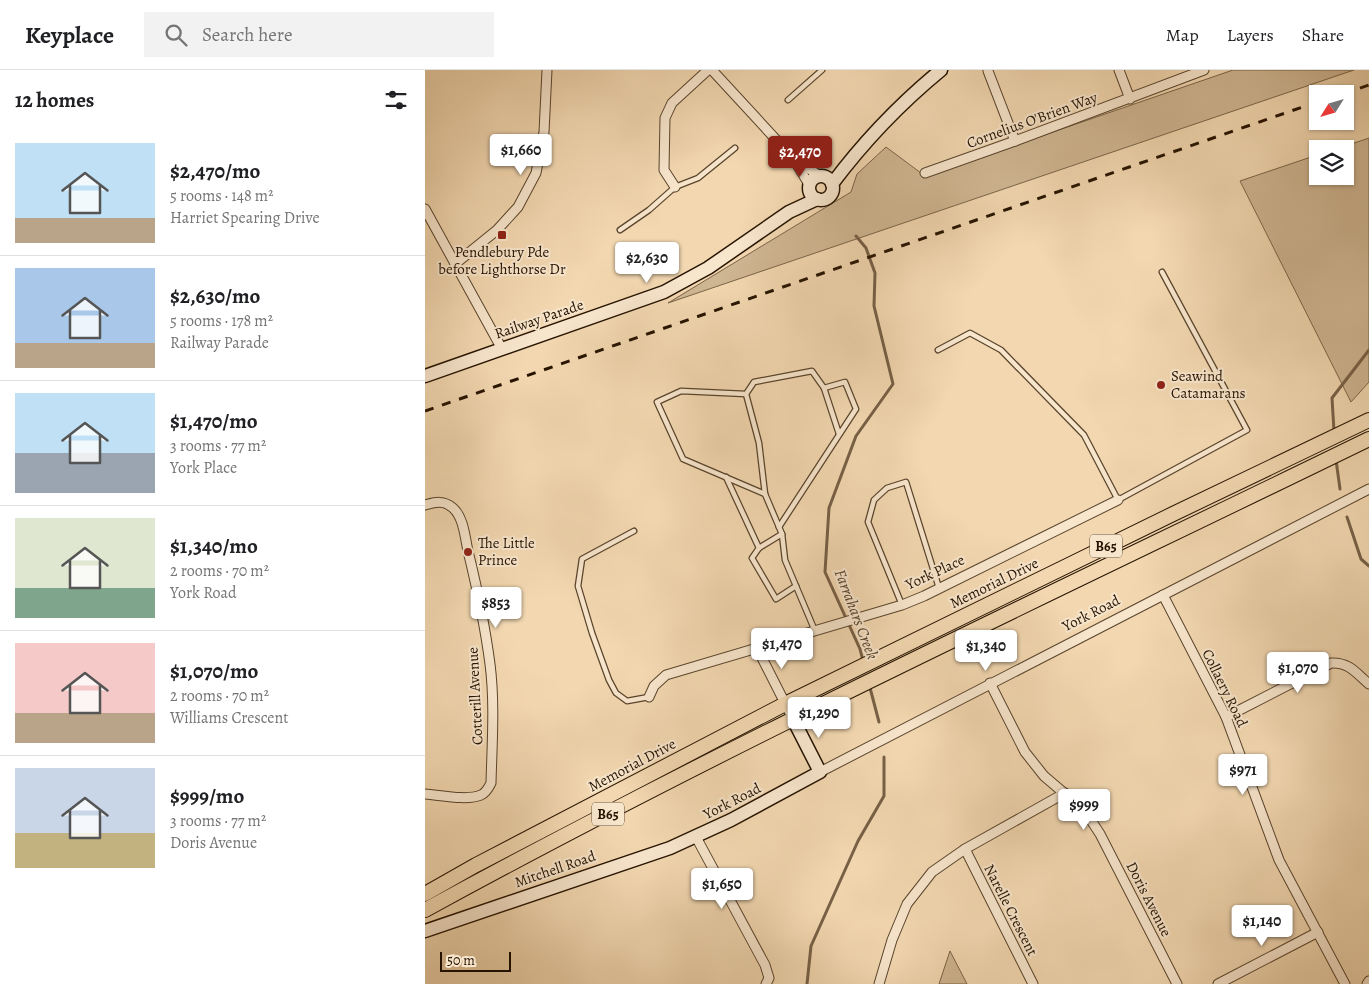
<!DOCTYPE html>
<meta charset="utf-8">
<style>
:root{--surface:#fff;--page:#f2f2f2;--text:#202124;--muted:#757577;--line:#e0e0e0;--accent:#8f2418}
body{margin:0;font-family:Alegreya,serif;background:var(--page);color:var(--text);height:100vh;display:flex;flex-direction:column;font-size:19px;white-space:nowrap}
*{box-sizing:border-box;margin:0}
p{font-size:16px;color:var(--muted)}
.icon{flex:none;width:28px;height:28px;fill:none;stroke:currentColor;stroke-width:2;stroke-linecap:round;stroke-linejoin:round}
.map{position:relative;flex:1;overflow:hidden}
.sheet{display:flex;flex-direction:column;background:var(--surface);width:425px}
.sheet>*{flex:none}
.needle{width:32px;rotate:233deg}
.buttons{position:absolute;left:884px;top:15px;display:grid;gap:10px}
.buttons a{display:grid;place-items:center;width:45px;height:45px;border-radius:0px;background:var(--surface);box-shadow:0 1px 4px #0004;font-size:25px}
.scale{position:absolute;left:15px;bottom:12px;width:71px;box-sizing:border-box;padding-left:5px;border:2px solid #261300;border-top:0;font-size:14px;line-height:18px;white-space:nowrap;color:#261300;-webkit-text-stroke:4px #f7e5cc;paint-order:stroke}
.price{position:absolute;translate:-50% -42px;padding:0 11px;border-radius:5px;background:#fff;color:#222;font-size:16px;line-height:32px;filter:drop-shadow(0 1px 2px #0008)}
.price::after{content:'';position:absolute;left:50%;top:30px;width:15px;height:11px;margin-left:-8px;background:inherit;clip-path:polygon(0 0,100% 0,50% 100%)}
.price.selected{background:var(--accent);color:#fff}
ul{padding:0;list-style:none}
li{display:flex;align-items:center;gap:15px;height:125px;padding:0 15px}
li+li{border-top:1px solid var(--line)}
li span{display:grid;place-items:center;flex:none;width:140px;height:100px;border-radius:0px;color:#555}
li>.icon{margin-inline-start:auto}
span .icon{width:60px;height:60px;fill:#fffc;stroke-width:1}
li b{font-size:21px}
h2{display:flex;justify-content:space-between;align-items:center;height:60px;padding:0 15px;font-size:21px}
header{display:flex;align-items:center;gap:30px;box-sizing:border-box;height:70px;padding:0 25px;background:var(--surface);border-bottom:1px solid var(--line)}
header strong{font-size:24px}
nav{display:flex;gap:28px;margin-inline-start:auto;font-size:18px}
.search{width:350px;height:45px;background:var(--page);display:flex;align-items:center;gap:12px;box-sizing:border-box;padding:0 18px;border-radius:0px;color:var(--muted);font-size:19px}
main{display:flex;flex:1;min-height:0}
.map>svg:first-child{display:block}
</style>
<header>
<strong>Keyplace</strong>
<div class="search"><svg class="icon" aria-label="search" viewBox="0 0 24 24"><circle cx="10" cy="10" r="6"/><path d="M15 15l6 6"/></svg>Search here</div>
<nav><a>Map</a><a>Layers</a><a>Share</a></nav>
</header>
<main>
<section class="sheet">
<h2>12 homes<svg class="icon" aria-label="filters" viewBox="0 0 24 24"><path d="M4 7h16M4 17h16"/><circle cx="9" cy="7" r="2"/><circle cx="15" cy="17" r="2"/></svg></h2>
<ul>
<li><span style="background:linear-gradient(#bfe0f5 75%,#b9a48a 0)"><svg class="icon" aria-label="home" viewBox="0 0 24 24"><path d="M3 11l9-7 9 7M6 9v11h12V9"/></svg></span><div><b>$2,470/mo</b><p>5 rooms · 148 m²</p><p>Harriet Spearing Drive</p></div></li>
<li><span style="background:linear-gradient(#a9c7e8 75%,#b9a48a 0)"><svg class="icon" aria-label="home" viewBox="0 0 24 24"><path d="M3 11l9-7 9 7M6 9v11h12V9"/></svg></span><div><b>$2,630/mo</b><p>5 rooms · 178 m²</p><p>Railway Parade</p></div></li>
<li><span style="background:linear-gradient(#bfe0f5 60%,#9aa5b1 0)"><svg class="icon" aria-label="home" viewBox="0 0 24 24"><path d="M3 11l9-7 9 7M6 9v11h12V9"/></svg></span><div><b>$1,470/mo</b><p>3 rooms · 77 m²</p><p>York Place</p></div></li>
<li><span style="background:linear-gradient(#dfe7d0 70%,#7fa58c 0)"><svg class="icon" aria-label="home" viewBox="0 0 24 24"><path d="M3 11l9-7 9 7M6 9v11h12V9"/></svg></span><div><b>$1,340/mo</b><p>2 rooms · 70 m²</p><p>York Road</p></div></li>
<li><span style="background:linear-gradient(#f6c9c9 70%,#b9a48a 0)"><svg class="icon" aria-label="home" viewBox="0 0 24 24"><path d="M3 11l9-7 9 7M6 9v11h12V9"/></svg></span><div><b>$1,070/mo</b><p>2 rooms · 70 m²</p><p>Williams Crescent</p></div></li>
<li><span style="background:linear-gradient(#c9d6e8 65%,#c2b280 0)"><svg class="icon" aria-label="home" viewBox="0 0 24 24"><path d="M3 11l9-7 9 7M6 9v11h12V9"/></svg></span><div><b>$999/mo</b><p>3 rooms · 77 m²</p><p>Doris Avenue</p></div></li>
</ul>
</section>
<div class="map">
<svg width="944" height="914" viewBox="0 0 944 914">
<rect width="100%" height="100%" fill="#f2d7b0"/>
<filter id="stains"><feTurbulence type="fractalNoise" baseFrequency=".004" numOctaves="4"/><feColorMatrix values="0 0 0 0 .2 0 0 0 0 .09 0 0 0 0 .02 0 0 0 .5 -.17"/></filter>
<radialGradient id="worn" r=".72"><stop offset=".6" stop-color="#630" stop-opacity="0"/><stop offset="1" stop-color="#630" stop-opacity=".3"/></radialGradient>
<g fill="#cfb692" stroke="#7a6449">
<path d="M808,0H929L243,233L426,122L432,104L461,77L500,106Z"/>
<path d="M944,68V312L926,332L815,111L892,85V106H920V79H912Z"/>
<path d="M525,881L542,914H514Z"/>
</g>
<g fill="none" stroke-linecap="round" stroke-linejoin="round">
<g stroke="#776046" stroke-width="3">
<path d="M431,166L441,178L450,203L449,236L468,314L431,366L404,438L400,502L435,579L438,591"/>
<path d="M909,361L907,328L944,280"/>
<path d="M911,390L915,419"/>
<path d="M922,447L936,489L944,496"/>
<path d="M444,614L454,652"/>
<path d="M382,914L386,876L433,771L459,726V687"/>
</g>
<g stroke="#59442c" stroke-width="7">
<g id="service">
<path d="M363,30L397,0"/>
<path d="M195,160L224,140L250,117L273,108L310,78"/>
<path d="M513,280L545,263L576,280L659,365L693,430L822,360L737,202"/>
<path d="M399,318L414,364"/>
<path d="M321,324L334,373L340,424L357,464L360,490L390,561"/>
<path d="M301,407L334,478L357,464"/>
<path d="M340,424L258,389L232,332L256,321L321,324L329,312L387,301L399,318L420,312L431,339L354,457"/>
<path d="M209,461L157,489L153,516L167,563L184,610L191,623L202,631L224,627"/>
<path d="M334,478L327,488L351,529L371,516"/>
<path d="M477,535L443,452L449,430L462,418L481,412L514,518"/>
</g>
</g>
<g stroke="#59442c" stroke-width="11">
<g id="minor">
<path d="M287,0L369,89L395,106"/>
<path d="M694,0L705,29"/>
<path d="M563,1L590,71"/>
<path d="M371,93L385,116"/>
<path d="M500,103L590,71L779,0"/>
<path d="M250,117L239,100L240,48L247,33L283,0"/>
<path d="M0,139L77,279"/>
<path d="M30,194L72,160L93,137L111,103L119,62L122,0"/>
<path d="M0,435C11,432 19,430 28,438C39,448 40,468 43,481C52,518 60,556 65,594C70,633 67,674 66,713C64,717 61,723 56,725C42,731 15,725 0,724"/>
<path d="M738,525L801,647L854,790L920,914"/>
<path d="M332,578L368,649"/>
<path d="M565,613L600,682L619,706L660,741L675,764L752,914"/>
<path d="M224,627L229,616L241,605L477,535L499,526L693,430"/>
<path d="M801,647L906,593C924,592 931,603 944,614"/>
<path d="M395,702L944,419"/>
<path d="M271,767L340,895L344,908L341,914"/>
<path d="M540,779L608,914"/>
<path d="M454,914L467,870L482,834L507,802L540,779L640,723"/>
<path d="M793,914L893,862"/>
<path d="M942,914L944,911"/>
</g>
</g>
<g stroke="#261300" stroke-width="15">
<g id="secondary">
<circle cx="396" cy="118" r="12"/>
<path d="M407,114C437,74 477,32 516,0"/>
<path d="M0,306L239,222L283,198L364,142L392,129"/>
<path d="M0,861L245,778L306,750L395,702L368,649"/>
</g>
</g>
<g stroke="#261300" stroke-width="16">
<g id="primary">
<path d="M0,824L51,795L360,634L748,444L944,350"/>
<path d="M0,840C309,671 628,523 944,369"/>
</g>
</g>
<use href="#service" stroke="#f7e5cc" stroke-width="4.5"/>
<use href="#minor" stroke="#f7e5cc" stroke-width="9"/>
<use href="#secondary" stroke="#f7e5cc" stroke-width="12"/>
<use href="#primary" stroke="#f2d7b0" stroke-width="14"/>
<g stroke="#261300" stroke-width="3" stroke-dasharray="9 9" stroke-linecap="butt">
<path d="M918,24L944,15"/>
<path d="M0,341L892,32"/>
</g>
</g>
<g fill="#8f2418" stroke="#f7e5cc" stroke-width="2">
<rect x="72" y="160" width="10" height="10" rx="2.5"/>
<circle cx="736" cy="315" r="5"/>
<circle cx="43" cy="482" r="5"/>
</g>
<g text-anchor="middle" stroke-width="4" stroke-linejoin="round" paint-order="stroke">
<g fill="#f7e5cc" stroke="#65523d" stroke-width="1">
<rect x="665" y="464.5" width="32" height="23" rx="4"/>
<rect x="167" y="732.5" width="32" height="23" rx="4"/>
</g>
<g font-size="14" font-weight="bold" fill="#261300">
<text x="681" y="481">B65</text>
<text x="183" y="749">B65</text>
</g>
<g font-size="15" fill="#261300" stroke="#f7e5cc">
<text transform="translate(607 50) rotate(-20)" y="5">Cornelius O'Brien Way</text>
<text transform="translate(114 249) rotate(-19)" y="5">Railway Parade</text>
<text transform="translate(510 502) rotate(-25)" y="5">York Place</text>
<text transform="translate(569 513) rotate(-26)" y="5">Memorial Drive</text>
<text transform="translate(666 543) rotate(-27)" y="5">York Road</text>
<text transform="translate(800 618) rotate(64)" y="5">Collaery Road</text>
<text transform="translate(50 626) rotate(-93)" y="5">Cotterill Avenue</text>
<text transform="translate(207 695) rotate(-28)" y="5">Memorial Drive</text>
<text transform="translate(307 731) rotate(-27)" y="5">York Road</text>
<text transform="translate(130 799) rotate(-19)" y="5">Mitchell Road</text>
<text transform="translate(724 829) rotate(63)" y="5">Doris Avenue</text>
<text transform="translate(586 840) rotate(63)" y="5">Narelle Crescent</text>
</g>
<g font-size="15" fill="#261300" stroke="#f7e5cc" text-anchor="start">
<text x="77" y="187" text-anchor="middle">Pendlebury Pde<tspan x="77" dy="17">before Lighthorse Dr</tspan></text>
<text x="746" y="311">Seawind<tspan x="746" dy="17">Catamarans</tspan></text>
<text x="53" y="478">The Little<tspan x="53" dy="17">Prince</tspan></text>
</g>
<g font-size="16" font-style="italic" fill="#5c472e" stroke="#f7e5cc">
<text transform="translate(432 544) rotate(69)" y="6">Farrahars Creek</text>
</g>
</g>
<rect width="100%" height="100%" filter="url(#stains)"/>
<rect width="100%" height="100%" fill="url(#worn)"/>
</svg>
<div class="buttons">
<a><svg class="needle" viewBox="-14 -14 28 28"><path d="M0-13l5 13h-10z" fill="#e53935"/><path d="M0 13l5-13h-10z" fill="#757577"/></svg></a>
<a><svg class="icon" aria-label="layers" viewBox="0 0 24 24"><path d="M12 4l9 5-9 5-9-5zM3 14l9 5 9-5"/></svg></a>
</div>
<div class="scale">50 m</div>
<b class="price" style="left:96px;top:106px">$1,660</b>
<b class="price selected" style="left:375px;top:108px">$2,470</b>
<b class="price" style="left:222px;top:214px">$2,630</b>
<b class="price" style="left:71px;top:559px">$853</b>
<b class="price" style="left:357px;top:600px">$1,470</b>
<b class="price" style="left:561px;top:602px">$1,340</b>
<b class="price" style="left:873px;top:624px">$1,070</b>
<b class="price" style="left:394px;top:669px">$1,290</b>
<b class="price" style="left:818px;top:726px">$971</b>
<b class="price" style="left:659px;top:761px">$999</b>
<b class="price" style="left:297px;top:840px">$1,650</b>
<b class="price" style="left:837px;top:877px">$1,140</b>
</div>
</main>
